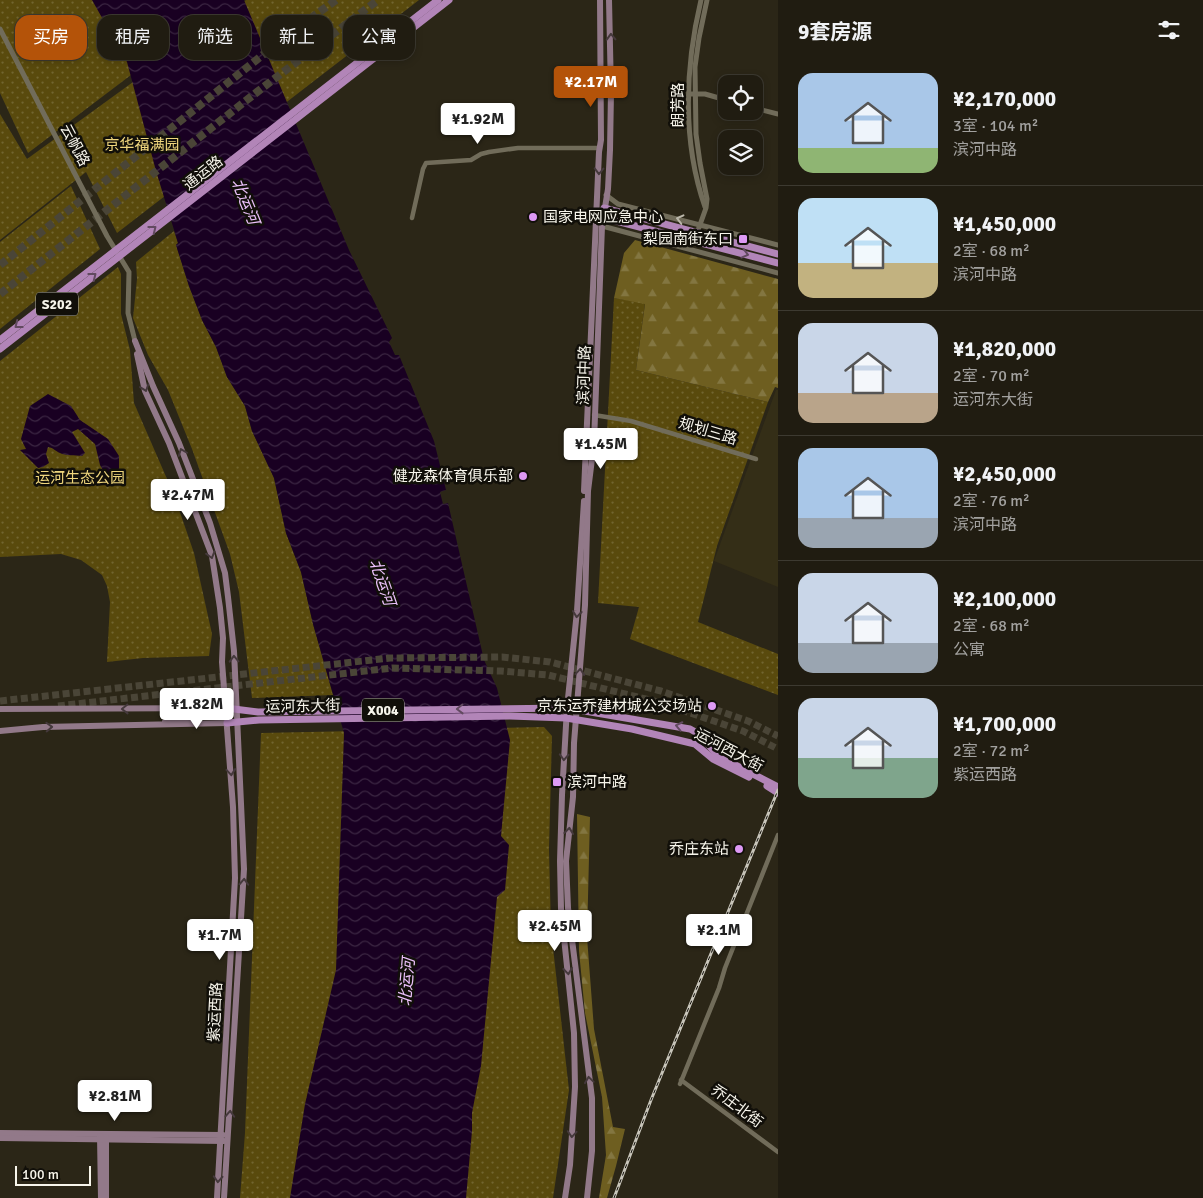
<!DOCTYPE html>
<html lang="zh">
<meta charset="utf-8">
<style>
:root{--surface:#201c11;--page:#28251a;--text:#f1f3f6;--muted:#a2a19f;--line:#3d3a31;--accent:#b45309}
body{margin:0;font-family:Signika,"Noto Sans SC",sans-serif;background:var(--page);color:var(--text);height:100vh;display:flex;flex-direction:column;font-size:19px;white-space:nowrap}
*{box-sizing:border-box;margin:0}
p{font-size:16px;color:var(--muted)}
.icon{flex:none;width:28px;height:28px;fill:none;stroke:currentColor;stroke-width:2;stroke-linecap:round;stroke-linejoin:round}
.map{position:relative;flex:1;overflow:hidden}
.details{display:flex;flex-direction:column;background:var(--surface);width:425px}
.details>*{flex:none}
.hud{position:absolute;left:15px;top:15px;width:475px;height:45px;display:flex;gap:10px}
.controls{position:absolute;left:718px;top:75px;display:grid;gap:10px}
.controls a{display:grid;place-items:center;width:45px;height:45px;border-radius:10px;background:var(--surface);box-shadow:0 2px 8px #0003,0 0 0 1px var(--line);font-size:25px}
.scale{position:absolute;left:15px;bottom:12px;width:76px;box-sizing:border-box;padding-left:5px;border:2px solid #f7f5eb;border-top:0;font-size:14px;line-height:18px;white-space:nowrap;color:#f7f5eb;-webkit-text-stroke:4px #110f09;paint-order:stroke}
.price{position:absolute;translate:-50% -42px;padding:0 11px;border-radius:5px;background:#fff;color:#222;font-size:16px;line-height:32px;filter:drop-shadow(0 1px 2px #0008)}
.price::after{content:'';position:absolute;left:50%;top:30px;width:15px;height:11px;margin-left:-8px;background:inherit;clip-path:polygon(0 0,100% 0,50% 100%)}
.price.selected{background:var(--accent);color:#fff}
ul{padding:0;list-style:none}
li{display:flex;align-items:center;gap:15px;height:125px;padding:0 20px}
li+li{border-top:1px solid var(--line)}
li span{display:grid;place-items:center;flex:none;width:140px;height:100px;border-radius:15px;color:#555}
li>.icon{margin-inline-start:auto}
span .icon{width:60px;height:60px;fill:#fffc;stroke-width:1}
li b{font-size:21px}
h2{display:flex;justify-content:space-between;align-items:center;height:60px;padding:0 20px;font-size:21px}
.chip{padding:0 18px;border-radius:15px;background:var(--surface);box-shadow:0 2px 8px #0003,0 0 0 1px var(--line);font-size:18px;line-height:45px}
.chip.selected{background:var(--accent);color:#fff}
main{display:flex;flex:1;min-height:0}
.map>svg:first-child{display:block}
</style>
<main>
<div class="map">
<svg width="778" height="1198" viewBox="0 0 778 1198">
<defs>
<pattern id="grass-dots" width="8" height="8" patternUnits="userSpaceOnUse" patternTransform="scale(1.25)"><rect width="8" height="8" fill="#594a0d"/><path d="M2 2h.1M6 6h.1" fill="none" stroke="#726530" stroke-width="1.8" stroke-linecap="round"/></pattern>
<pattern id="forest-firs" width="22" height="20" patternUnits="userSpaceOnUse" patternTransform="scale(1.25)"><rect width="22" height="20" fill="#6e5e20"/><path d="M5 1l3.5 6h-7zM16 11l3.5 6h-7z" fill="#837641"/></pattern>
<pattern id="water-waves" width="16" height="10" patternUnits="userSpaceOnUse" patternTransform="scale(1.25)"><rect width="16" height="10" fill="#190022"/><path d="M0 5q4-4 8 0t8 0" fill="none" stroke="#3b2642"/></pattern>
</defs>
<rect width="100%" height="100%" fill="#2b2617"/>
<path fill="#342e17" d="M776,390H778V587L714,561Z"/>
<g fill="url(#grass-dots)">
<path d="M0,0H230L28,153L0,93Z"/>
<path d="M246,0H419L117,233L86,172L0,240V114L27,159Z"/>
<path d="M71,186L100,249L0,329V242Z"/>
<path d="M174,231L178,243L176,245L189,286L202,320L216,347L227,377L245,406L252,431L274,478L286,533L301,572L313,624L333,695L252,698L239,592L230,554L192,449L168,390L148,355L133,318L137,279L136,262Z"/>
<path d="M118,267L121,274V314L130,350L134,403L174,495L194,553L212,634L209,656L143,658L107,662L110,602L107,586L102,575L81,560L61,554L0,557V361Z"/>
<path d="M614,298L645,303L636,370L768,402L717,546L698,622L778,654V695L630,639L639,607L598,603Z"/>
<path d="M544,727L552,736L549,849L551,930L569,1090L553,1198H240L245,1133L261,733Z"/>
</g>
<g fill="url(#forest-firs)">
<path d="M635,240L778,279V388L775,387L768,402L636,370L645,304L614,298L624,253Z"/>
<path d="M577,814L590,817L587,937L594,1029L613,1127L625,1129L616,1166L607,1198H599L606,1155L602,1097L585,1013L579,951Z"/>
</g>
<g fill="url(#water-waves)">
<path d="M92,0H244L349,250L392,338L389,342L395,355H399L434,441L446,490L440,492L443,504L448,503L484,660L497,688L510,740L501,836L509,845L505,890L497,897L481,1066L472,1113V1131L466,1198H290L305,1104L336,970L344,733L313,624L301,572L286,533L274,478L252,431L245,406L227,377L216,347L202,320L189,286L176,245L178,243L156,171L127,62Z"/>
<path d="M48,394L71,406L80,420L108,439L119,456V472L113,477L106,476L100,465L95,444L78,429L72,432L85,453L82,456C75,455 65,456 60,453C55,451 54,448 48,447L46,454L49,463L43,467L38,468L20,450L26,449L21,439L30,406Z"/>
</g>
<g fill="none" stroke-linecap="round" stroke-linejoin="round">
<g stroke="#4a4537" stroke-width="7" stroke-dasharray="7 3.5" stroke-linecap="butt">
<path d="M0,701L390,658L502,657L550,662L661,691L748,721L778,736"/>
<path d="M58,706L392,668L501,671L548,675L658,702L743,731L778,749"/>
</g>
<g stroke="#4a4537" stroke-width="8" stroke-dasharray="8 4" stroke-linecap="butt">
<path d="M0,265L289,34L336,0"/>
<path d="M0,294L257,92L378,0"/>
</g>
<g stroke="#716c5a" stroke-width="4.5">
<path d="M412,218L423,169L426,163L471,160L481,154L489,152L518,148H600"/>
<path d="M594,415L631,421L756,459"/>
<path d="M681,1080L778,1152"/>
<path d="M680,1084L719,988L725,968L778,835"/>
</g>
<g stroke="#716c5a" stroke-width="5">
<path d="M701,0C685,67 682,141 705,207"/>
<path d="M0,29L107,236L129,272L128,313L135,341"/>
<path d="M691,94H705L726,100"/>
<path d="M754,108L778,114"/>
<path d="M606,195L618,204L778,245"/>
<path d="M602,226L778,273"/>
<path d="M697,233L706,208L707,199L700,163L696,134L695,67L699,38L707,0"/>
</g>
<g stroke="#927989" stroke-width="6">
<path d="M135,341L153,386L179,443L210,523L225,573L228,597L234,651L244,869L224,1198"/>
<path d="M137,354L145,391L169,443L212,556L220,608L223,638L222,662L233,807L235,878L217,1198"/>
<path d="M584,491L599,152L601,140L600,0"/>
<path d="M0,709L226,708"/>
<path d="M165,722L173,720L197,719L200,714L196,708"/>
<path d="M0,731L43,727L227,723"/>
<path d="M0,1133L223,1135"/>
<path d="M100,1136L101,1198"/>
<path d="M106,1137V1198"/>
<path d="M0,1138L224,1141"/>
<path d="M565,1198L570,1165L575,1087L574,1033L561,909L560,861L562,795L567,708L577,611L584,501"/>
<path d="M587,1198L592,1151V1098L568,908L566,861L573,797L574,743L585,605L588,491L594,443L602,226L608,189L610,150L611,92L609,0"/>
</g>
<g stroke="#b285b8" stroke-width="7">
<path d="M604,208L778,254"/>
<path d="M597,216L778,263"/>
<path d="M0,340L438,0"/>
<path d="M0,349L449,0"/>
<path d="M226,708L258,712L567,708L690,729L699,734L718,756L778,787"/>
<path d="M227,723L259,720L510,716L566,718L632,729L695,744L713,759L749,777"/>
<path d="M767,786L778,793"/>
</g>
<g stroke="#c9c6bb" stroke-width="3">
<path id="rail" d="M614,1198L651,1100L778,790"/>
</g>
<use href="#rail" stroke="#110f09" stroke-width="1" stroke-dasharray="4" stroke-linecap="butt"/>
</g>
<defs><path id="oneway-chevron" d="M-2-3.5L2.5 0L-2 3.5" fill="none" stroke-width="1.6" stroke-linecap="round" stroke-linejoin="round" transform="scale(1.25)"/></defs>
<g stroke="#45393c">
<use href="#oneway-chevron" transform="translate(611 37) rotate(-92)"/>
<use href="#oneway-chevron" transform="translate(599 171) rotate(91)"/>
<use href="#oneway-chevron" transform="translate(145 388) rotate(71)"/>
<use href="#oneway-chevron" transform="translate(182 452) rotate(-111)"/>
<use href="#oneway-chevron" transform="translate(211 555) rotate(74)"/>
<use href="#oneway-chevron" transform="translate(577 614) rotate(96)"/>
<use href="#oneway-chevron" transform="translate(234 659) rotate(-92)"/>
<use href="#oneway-chevron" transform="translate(580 672) rotate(-85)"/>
<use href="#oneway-chevron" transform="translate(125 709) rotate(179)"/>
<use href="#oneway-chevron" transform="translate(49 727) rotate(-2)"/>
<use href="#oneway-chevron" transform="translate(564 757) rotate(93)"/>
<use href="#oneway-chevron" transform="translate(231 772) rotate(85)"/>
<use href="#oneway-chevron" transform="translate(569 831) rotate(-84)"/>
<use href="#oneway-chevron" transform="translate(244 882) rotate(-87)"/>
<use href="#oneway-chevron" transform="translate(568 971) rotate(84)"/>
<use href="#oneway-chevron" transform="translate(589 1080) rotate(-98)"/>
<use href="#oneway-chevron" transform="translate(230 1114) rotate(-87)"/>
<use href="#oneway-chevron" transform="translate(572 1134) rotate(94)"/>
<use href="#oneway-chevron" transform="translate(218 1179) rotate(93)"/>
</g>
<use stroke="#bbb7aa" href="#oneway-chevron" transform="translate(680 219) rotate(-166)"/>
<g stroke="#624a60">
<use href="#oneway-chevron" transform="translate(153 229) rotate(-38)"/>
<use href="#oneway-chevron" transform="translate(745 254) rotate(15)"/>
<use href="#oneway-chevron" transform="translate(93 276) rotate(-38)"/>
<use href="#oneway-chevron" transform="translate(18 325) rotate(142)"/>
<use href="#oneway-chevron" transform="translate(460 709) rotate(179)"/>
<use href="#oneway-chevron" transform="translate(679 726) rotate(-168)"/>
</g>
<g fill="#dd99f4" stroke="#110f09" stroke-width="2">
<circle cx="533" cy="217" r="5"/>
<rect x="738" y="234" width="10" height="10" rx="2.5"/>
<circle cx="523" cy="476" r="5"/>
<circle cx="712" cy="706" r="5"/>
<rect x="552" y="777" width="10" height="10" rx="2.5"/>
<circle cx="739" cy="849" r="5"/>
</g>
<g text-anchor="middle" stroke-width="5" stroke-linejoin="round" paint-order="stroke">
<g fill="#110f09" stroke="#b2b0a7" stroke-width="1">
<rect x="36" y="292.5" width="42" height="23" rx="4"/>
<rect x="362" y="698.5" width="42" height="23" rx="4"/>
</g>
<g font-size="14" font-weight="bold" fill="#f7f5eb">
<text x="57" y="309">S202</text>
<text x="383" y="715">X004</text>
</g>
<g font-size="15" fill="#f7f5eb" stroke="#110f09">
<text transform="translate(678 105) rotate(-90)" y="5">朗芳路</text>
<text transform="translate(75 145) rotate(62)" y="5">云帆路</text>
<text transform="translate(203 173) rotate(-38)" y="5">通运路</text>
<text transform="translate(584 375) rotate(-88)" y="5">滨河中路</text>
<text transform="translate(708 431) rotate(17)" y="5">规划三路</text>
<text transform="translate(303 706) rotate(-1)" y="5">运河东大街</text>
<text transform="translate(729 750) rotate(28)" y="5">运河西大街</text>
<text transform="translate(215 1012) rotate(-87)" y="5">紫运西路</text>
<text transform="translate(737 1106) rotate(37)" y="5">乔庄北街</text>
</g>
<g font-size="15" fill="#efd67d" stroke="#110f09">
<text x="142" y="150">京华福满园</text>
<text x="80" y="483">运河生态公园</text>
</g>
<g font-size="15" fill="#f7f5eb" stroke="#110f09" text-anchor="end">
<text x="543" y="222" text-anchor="start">国家电网应急中心</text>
<text x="733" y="244">梨园南街东口</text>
<text x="513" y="481">健龙森体育俱乐部</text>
<text x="702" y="711">京东运乔建材城公交场站</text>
<text x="567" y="787" text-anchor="start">滨河中路</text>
<text x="729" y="854">乔庄东站</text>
</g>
<g font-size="16" font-style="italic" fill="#ecc1fb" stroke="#110f09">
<text transform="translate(246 201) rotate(68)" y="6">北运河</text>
<text transform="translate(383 582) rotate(71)" y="6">北运河</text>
<text transform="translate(406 982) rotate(-85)" y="6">北运河</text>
</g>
</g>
</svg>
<div class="controls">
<a><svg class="icon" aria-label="locate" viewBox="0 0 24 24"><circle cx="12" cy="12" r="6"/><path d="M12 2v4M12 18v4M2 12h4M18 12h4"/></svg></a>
<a><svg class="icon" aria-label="layers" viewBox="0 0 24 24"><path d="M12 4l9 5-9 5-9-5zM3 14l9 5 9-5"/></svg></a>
</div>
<div class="scale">100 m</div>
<b class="price selected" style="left:591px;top:108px">¥2.17M</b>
<b class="price" style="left:478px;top:145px">¥1.92M</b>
<b class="price" style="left:601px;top:470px">¥1.45M</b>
<b class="price" style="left:188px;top:521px">¥2.47M</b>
<b class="price" style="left:197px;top:730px">¥1.82M</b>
<b class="price" style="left:555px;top:952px">¥2.45M</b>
<b class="price" style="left:719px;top:956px">¥2.1M</b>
<b class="price" style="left:220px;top:961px">¥1.7M</b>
<b class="price" style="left:115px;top:1122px">¥2.81M</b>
<div class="hud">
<a class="chip selected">买房</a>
<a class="chip">租房</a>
<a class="chip">筛选</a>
<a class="chip">新上</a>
<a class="chip">公寓</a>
</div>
</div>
<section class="details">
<h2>9套房源<svg class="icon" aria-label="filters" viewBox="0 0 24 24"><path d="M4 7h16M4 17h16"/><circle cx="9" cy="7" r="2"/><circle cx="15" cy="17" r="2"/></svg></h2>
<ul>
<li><span style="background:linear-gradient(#a9c7e8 75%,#8fb573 0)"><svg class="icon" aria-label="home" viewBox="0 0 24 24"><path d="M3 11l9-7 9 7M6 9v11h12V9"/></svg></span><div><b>¥2,170,000</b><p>3室 · 104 m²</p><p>滨河中路</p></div></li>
<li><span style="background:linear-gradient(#bfe0f5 65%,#c2b280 0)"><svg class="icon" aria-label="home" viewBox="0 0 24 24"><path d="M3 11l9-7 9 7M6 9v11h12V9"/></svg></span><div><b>¥1,450,000</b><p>2室 · 68 m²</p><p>滨河中路</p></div></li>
<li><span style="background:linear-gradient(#c9d6e8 70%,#b9a48a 0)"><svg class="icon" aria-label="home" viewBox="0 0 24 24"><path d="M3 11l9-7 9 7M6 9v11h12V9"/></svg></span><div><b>¥1,820,000</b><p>2室 · 70 m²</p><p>运河东大街</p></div></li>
<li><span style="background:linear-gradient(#a9c7e8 70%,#9aa5b1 0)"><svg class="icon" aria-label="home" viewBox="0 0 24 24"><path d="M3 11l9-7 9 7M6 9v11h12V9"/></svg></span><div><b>¥2,450,000</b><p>2室 · 76 m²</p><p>滨河中路</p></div></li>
<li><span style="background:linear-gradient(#c9d6e8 70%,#9aa5b1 0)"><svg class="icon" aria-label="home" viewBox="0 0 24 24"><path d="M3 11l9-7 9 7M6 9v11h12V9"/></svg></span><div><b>¥2,100,000</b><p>2室 · 68 m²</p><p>公寓</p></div></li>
<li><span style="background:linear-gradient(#c9d6e8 60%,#7fa58c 0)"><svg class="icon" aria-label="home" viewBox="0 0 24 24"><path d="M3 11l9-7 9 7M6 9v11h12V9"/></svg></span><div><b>¥1,700,000</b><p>2室 · 72 m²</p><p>紫运西路</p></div></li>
</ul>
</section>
</main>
